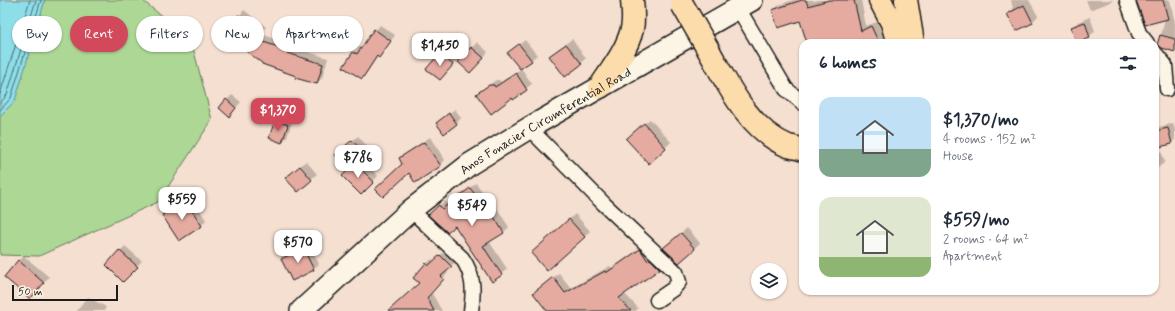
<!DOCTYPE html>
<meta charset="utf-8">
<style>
:root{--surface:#fff;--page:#f2f2f3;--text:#1f2937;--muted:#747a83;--accent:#d1495b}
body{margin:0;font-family:Mynerve,sans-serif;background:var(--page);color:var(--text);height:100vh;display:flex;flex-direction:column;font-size:15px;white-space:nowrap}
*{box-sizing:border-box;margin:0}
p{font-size:13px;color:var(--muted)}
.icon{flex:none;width:22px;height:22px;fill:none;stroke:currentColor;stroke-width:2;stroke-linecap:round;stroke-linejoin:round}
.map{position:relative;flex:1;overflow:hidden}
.drawer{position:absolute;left:799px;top:39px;width:360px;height:256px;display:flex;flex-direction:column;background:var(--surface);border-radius:12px;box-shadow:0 1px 3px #0004}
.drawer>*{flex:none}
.hud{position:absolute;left:12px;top:16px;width:380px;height:36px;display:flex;gap:8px}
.fabs{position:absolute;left:751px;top:263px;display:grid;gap:8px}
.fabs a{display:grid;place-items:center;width:36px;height:36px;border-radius:50%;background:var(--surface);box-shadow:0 1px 3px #0004;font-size:20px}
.scale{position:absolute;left:12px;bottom:10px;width:106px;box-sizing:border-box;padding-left:4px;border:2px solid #1c1c1c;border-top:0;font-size:11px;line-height:14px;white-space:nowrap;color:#1c1c1c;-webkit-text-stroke:3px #fcf5e5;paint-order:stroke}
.price{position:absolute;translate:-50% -34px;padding:0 9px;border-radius:8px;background:#fff;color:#222;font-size:13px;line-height:26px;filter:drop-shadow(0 1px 2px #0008)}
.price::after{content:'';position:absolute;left:50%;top:24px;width:12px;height:9px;margin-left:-6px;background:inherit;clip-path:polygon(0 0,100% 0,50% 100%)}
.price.on{background:var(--accent);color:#fff}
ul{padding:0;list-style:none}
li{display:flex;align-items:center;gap:12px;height:100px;padding:0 20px}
li span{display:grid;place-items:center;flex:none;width:112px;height:80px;border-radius:12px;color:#555}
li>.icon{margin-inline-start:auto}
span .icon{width:48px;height:48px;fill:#fffc;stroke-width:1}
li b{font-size:17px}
h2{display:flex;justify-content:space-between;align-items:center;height:48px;padding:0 20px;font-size:17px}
.tag{padding:0 14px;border-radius:18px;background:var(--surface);box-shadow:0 1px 3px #0004;font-size:14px;line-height:36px}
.tag.on{background:var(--accent);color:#fff}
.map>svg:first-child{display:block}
</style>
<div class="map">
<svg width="1175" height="311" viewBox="0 0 1175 311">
<rect width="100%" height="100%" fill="#f5dfd1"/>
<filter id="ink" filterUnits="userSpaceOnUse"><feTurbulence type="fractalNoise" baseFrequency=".025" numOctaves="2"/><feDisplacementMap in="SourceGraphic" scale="8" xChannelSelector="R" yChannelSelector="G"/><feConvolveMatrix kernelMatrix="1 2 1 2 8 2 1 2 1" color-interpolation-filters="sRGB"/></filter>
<g filter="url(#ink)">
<path fill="#acd795" stroke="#647a58" d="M0,0H142L191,40L212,120L158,202L39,256L0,255Z"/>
<path fill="#8edee9" stroke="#609097" d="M0,0H45L15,101L0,116Z"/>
<g fill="#0003">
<path d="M793,0H813V1L819,0H861L866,26L877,22L885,39L881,43H824L801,20L774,10L779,5Z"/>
<path d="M1011,0H1029L1038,16L1032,22L1017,30L1009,14L1013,9Z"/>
<path d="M1086,0H1113L1111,2L1090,10Z"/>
<path d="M1137,0H1170L1175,23V50L1159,44L1165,19Z"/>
<path d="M244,10L266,27L261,34L293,45L292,47L328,58L322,78L317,83L297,75L225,34Z"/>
<path d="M1090,17L1095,31L1089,37L1072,27L1078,22Z"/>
<path d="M380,25L395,35L384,51L379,56H378L367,72L362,78L344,66L354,52L359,47L362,49Z"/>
<path d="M572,39L586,58L581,63L550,56Z"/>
<path d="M525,40L537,55L521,68L532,84L513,98V97L477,94L496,80H499L501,82L521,69L508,54Z"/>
<path d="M477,42L488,52L476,66L460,62Z"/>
<path d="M446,49L458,59L445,74L441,54Z"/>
<path d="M232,95L241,102L234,110L227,100Z"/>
<path d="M455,109L461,118L456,124L437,123Z"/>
<path d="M281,116L293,120L287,137L282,142L276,121Z"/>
<path d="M650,119L671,142L649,163L632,134Z"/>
<path d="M1173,123L1175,130V139L1172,143L1159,146L1165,162L1159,167L1155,169V131L1159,127Z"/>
<path d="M358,136L367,146L362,151L342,150Z"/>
<path d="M430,137L445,160L440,165L404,164L400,159L406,153Z"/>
<path d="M361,159L378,176L361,194L343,176Z"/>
<path d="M306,161L317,174L298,191L292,173Z"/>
<path d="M476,183L492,205L494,204L509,227L504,232L489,241L507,269L501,274L455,225L435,209L445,201L448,204Z"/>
<path d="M191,196L206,220L201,226L164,215L169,210Z"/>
<path d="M575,214L590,231L548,270L538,248Z"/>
<path d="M687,228L700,243L679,262L670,243Z"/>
<path d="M309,244L319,264L313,269L282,260L288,254Z"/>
<path d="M645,245L665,263L660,268L624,293L638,308L636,311H548L540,288L559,273L571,288L610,266L612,268Z"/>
<path d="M125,246L142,261L123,280L107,265Z"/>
<path d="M446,250L456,261L446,271L448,273L431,292L442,311H399L420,283L426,264L432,259L434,261Z"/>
<path d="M24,256L49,277L35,292L19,261Z"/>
<path d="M88,297L106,307L104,311H77L83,302Z"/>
</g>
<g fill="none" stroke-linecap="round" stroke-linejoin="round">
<g stroke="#4a6a6e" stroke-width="1">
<path d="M0,94L30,0"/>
<path d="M0,103L7,95L36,0"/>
<path d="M0,110L11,98L41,0"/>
</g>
</g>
<g fill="#e5aba1" stroke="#1c1c1c">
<path d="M802,0H806L808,6L829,0H854L861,31L871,26L879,43H807L800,21L778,28L772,10Z"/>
<path d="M1136,0H1163L1168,19L1145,25Z"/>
<path d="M1024,5L1033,23L1016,31L1007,14Z"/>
<path d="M238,15L262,33L257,40L288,50L287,53L323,64L317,84L295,78L296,76L262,64V63L223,34Z"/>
<path d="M1085,22L1090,38L1076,42L1071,27Z"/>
<path d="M374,29L391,41L379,58L377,56L362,79L343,67L353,52L357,54Z"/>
<path d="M1160,35L1175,39V52L1162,48L1157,45Z"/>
<path d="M519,44L532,61L520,69L507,53Z"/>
<path d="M566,44L582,64L565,77L549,56Z"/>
<path d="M471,47L484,58L470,73L458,62Z"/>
<path d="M440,53L453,65L440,80L426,69Z"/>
<path d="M516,73L527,90L513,100L512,98L491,114L476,94L489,85H494L495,87Z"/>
<path d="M226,99L236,108L229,117L219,108Z"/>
<path d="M449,113L457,124L444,134L436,123Z"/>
<path d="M275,120L288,125L282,143L269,138Z"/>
<path d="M644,123L666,148L649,164L626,139Z"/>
<path d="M1168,128L1172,144L1155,148V131Z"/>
<path d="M352,140L363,152L346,167L335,155Z"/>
<path d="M424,142L441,166L415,183L409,173L383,197L375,189L402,164L399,158Z"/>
<path d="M355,163L374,182L361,195L342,176Z"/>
<path d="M300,166L312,180L298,192L285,178Z"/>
<path d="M470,188L487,210L489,209L504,233L483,246L502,275L492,282L455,226L447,232L428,215L439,205L442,209Z"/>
<path d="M186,201L202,226L179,241L162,215Z"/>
<path d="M569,219L585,237L547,271L531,253Z"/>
<path d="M681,233L695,249L679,263L663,248Z"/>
<path d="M303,248L314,270L292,281L281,259Z"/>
<path d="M640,249L648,261L650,259L660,269L619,298L631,311H547L533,293L553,277L565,293L605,271L606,273Z"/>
<path d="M119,250L138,267L123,282L106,265Z"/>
<path d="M440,255L452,267L441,276L444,279L427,298L434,311H388L419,283L413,278L426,263L428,266Z"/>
<path d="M18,260L44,283L30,299L4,277Z"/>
</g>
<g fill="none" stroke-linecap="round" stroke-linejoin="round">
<g stroke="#1c1c1c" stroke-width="17">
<g id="minor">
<path d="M1127,0L1139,33L1147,43"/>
<path d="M738,8L786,89L803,103"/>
<path d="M1155,53L1165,65L1167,89"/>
<path d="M529,128L604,204L676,272L679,282L673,289L657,300"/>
<path d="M411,210L462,258C474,275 474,291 471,311"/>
</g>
</g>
<g stroke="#1c1c1c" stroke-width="24">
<g id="secondary">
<path id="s1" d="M301,311L411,210L470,164L529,128L752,0"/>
</g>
</g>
<g stroke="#1c1c1c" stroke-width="25">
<g id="primary">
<path d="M880,0L892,23L898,43"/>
<path d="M906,0L913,43"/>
<path d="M709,51C728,85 749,130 788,146C793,147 798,148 803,150"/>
<path d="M600,87C612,69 627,50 632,29C634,20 633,9 632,0"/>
</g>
</g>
<use href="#minor" stroke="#fcf5e5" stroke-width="14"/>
<use href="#secondary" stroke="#fcf5e5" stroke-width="21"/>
<use href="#primary" stroke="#fddcac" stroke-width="22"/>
<g stroke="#1c1c1c" stroke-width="25" stroke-linecap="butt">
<path id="primary-bridge" d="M682,4L709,51"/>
</g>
<use href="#primary-bridge" stroke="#fddcac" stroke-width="22"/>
</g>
</g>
<g text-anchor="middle" stroke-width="3.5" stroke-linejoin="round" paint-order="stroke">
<g font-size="13" fill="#1c1c1c" stroke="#fcf5e5">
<text dy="5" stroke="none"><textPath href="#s1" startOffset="311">Anos Fonacier Circumferential Road</textPath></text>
</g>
</g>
</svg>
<div class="fabs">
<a><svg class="icon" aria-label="layers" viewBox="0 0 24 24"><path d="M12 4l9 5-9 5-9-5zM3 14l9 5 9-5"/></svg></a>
</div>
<div class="scale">50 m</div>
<b class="price" style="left:440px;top:67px">$1,450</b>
<b class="price on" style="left:278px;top:132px">$1,370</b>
<b class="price" style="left:358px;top:179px">$786</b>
<b class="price" style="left:182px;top:221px">$559</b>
<b class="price" style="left:472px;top:227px">$549</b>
<b class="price" style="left:298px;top:264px">$570</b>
<div class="hud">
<a class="tag">Buy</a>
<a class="tag on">Rent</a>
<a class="tag">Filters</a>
<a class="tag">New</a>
<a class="tag">Apartment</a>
</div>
<section class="drawer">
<h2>6 homes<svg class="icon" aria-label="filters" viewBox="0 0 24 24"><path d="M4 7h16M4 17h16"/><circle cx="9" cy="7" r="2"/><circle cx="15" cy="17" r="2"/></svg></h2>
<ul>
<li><span style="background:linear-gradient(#bfe0f5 65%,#7fa58c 0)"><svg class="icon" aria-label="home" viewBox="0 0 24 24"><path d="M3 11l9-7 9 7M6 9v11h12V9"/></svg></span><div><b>$1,370/mo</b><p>4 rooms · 152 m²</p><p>House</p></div></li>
<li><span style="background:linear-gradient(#dfe7d0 75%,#8fb573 0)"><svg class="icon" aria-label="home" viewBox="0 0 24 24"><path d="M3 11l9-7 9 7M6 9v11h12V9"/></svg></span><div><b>$559/mo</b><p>2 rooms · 64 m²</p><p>Apartment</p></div></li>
</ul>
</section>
</div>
